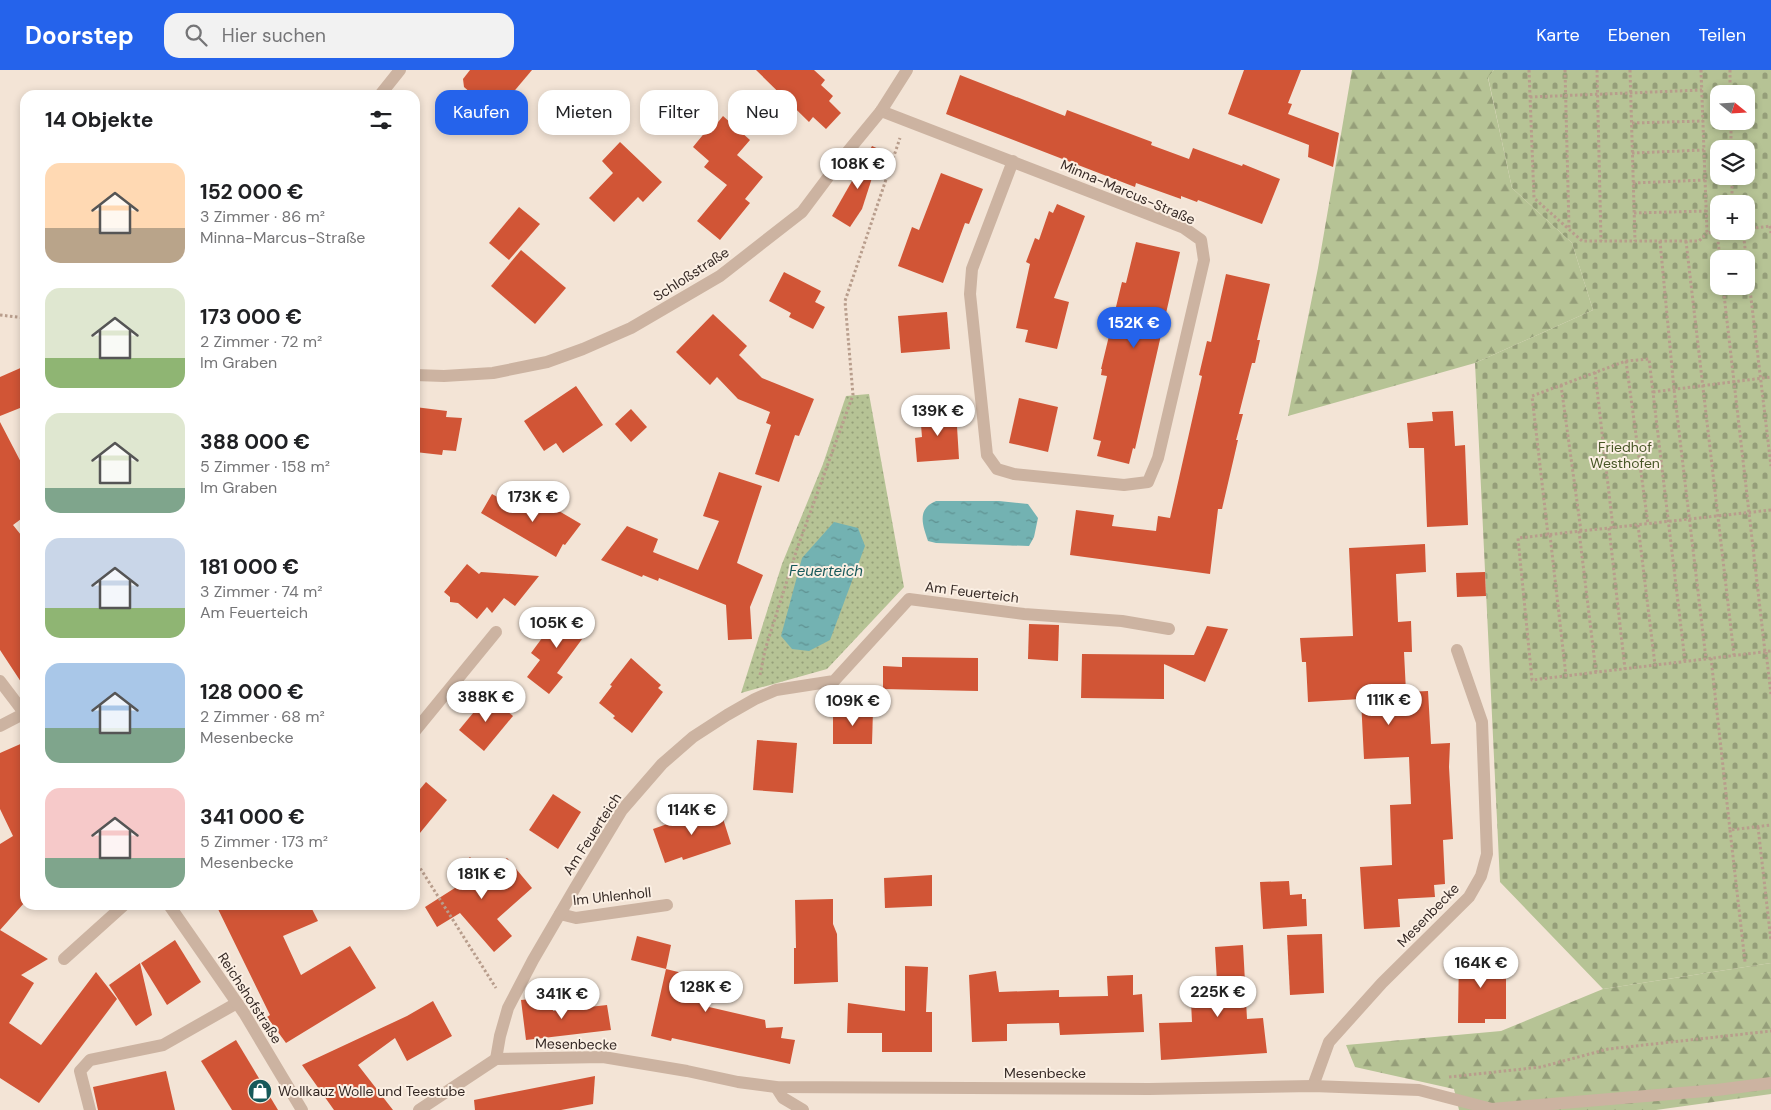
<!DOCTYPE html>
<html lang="de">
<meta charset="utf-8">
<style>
:root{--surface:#fff;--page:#f2f2f2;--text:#202124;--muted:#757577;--accent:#2563eb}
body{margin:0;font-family:"DM Sans",sans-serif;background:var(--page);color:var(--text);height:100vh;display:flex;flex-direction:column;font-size:19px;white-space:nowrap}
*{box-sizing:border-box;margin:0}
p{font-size:16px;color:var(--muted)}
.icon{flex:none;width:28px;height:28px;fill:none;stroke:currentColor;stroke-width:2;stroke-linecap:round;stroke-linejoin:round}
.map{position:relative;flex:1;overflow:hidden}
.drawer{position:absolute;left:20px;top:20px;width:400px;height:820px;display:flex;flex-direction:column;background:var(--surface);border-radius:15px;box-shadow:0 2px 8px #0003}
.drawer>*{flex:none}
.top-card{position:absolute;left:435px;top:20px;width:475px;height:45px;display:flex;gap:10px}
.needle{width:32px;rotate:108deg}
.buttons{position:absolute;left:1710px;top:15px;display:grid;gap:10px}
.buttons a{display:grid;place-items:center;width:45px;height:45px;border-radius:10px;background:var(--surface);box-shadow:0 2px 8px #0003;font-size:25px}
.price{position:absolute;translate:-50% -42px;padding:0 11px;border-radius:18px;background:#fff;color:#222;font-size:16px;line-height:32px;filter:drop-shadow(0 1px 2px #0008)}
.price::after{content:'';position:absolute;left:50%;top:30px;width:15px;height:11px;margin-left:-8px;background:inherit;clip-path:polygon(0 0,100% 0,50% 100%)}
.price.active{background:var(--accent);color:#fff}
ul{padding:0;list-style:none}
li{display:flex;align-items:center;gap:15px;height:125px;padding:0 25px}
li span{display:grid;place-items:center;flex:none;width:140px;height:100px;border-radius:15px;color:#555}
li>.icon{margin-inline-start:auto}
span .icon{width:60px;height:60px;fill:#fffc;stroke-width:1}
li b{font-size:21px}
h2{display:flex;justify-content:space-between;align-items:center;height:60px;padding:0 25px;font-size:21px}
.pill{padding:0 18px;border-radius:15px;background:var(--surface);box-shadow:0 2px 8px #0003;font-size:18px;line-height:45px}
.pill.active{background:var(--accent);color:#fff}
header{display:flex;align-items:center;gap:30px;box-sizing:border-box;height:70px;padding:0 25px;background:var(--accent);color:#fff}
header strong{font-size:24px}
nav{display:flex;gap:28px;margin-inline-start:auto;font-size:18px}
.search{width:350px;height:45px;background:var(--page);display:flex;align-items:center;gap:12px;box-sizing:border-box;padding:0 18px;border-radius:15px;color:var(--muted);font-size:19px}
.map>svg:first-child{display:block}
</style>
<header>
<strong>Doorstep</strong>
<div class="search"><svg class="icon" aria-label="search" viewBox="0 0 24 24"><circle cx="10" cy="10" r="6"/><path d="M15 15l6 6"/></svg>Hier suchen</div>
<nav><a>Karte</a><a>Ebenen</a><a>Teilen</a></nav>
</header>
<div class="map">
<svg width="1771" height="1040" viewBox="0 0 1771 1040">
<defs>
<pattern id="grass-dots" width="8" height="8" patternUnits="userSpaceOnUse" patternTransform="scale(1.25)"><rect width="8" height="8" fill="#b6c395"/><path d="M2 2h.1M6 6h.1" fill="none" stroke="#959e79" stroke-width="1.8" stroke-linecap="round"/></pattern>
<pattern id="forest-firs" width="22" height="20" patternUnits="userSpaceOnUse" patternTransform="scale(1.25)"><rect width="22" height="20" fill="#b6c395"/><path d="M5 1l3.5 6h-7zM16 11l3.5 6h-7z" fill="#959e79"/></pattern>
<pattern id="cemetery-stones" width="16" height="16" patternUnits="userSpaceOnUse" patternTransform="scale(1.25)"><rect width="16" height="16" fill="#b6c395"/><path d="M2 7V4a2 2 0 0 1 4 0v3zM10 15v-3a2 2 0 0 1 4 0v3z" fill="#959e79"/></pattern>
<pattern id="water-ripples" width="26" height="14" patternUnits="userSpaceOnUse" patternTransform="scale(1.25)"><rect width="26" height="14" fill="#73b2b2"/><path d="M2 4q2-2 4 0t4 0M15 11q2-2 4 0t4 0" fill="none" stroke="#5f9191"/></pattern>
</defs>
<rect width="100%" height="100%" fill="#f3e4d6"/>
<path fill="url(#grass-dots)" d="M869,324L904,517L827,599L741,623L782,494L823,394L846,326Z"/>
<g fill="url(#forest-firs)">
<path d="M1352,0H1494L1488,8L1512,118L1572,173L1593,240L1475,293L1288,346L1318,198Z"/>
<path d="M1771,893V1024L1656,1040H1459L1454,1019L1355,997L1346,975L1501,961L1603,919Z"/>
</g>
<path fill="url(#cemetery-stones)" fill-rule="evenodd" d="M1494,0H1771V893L1603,919L1500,812L1475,293L1593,240L1572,173L1512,118L1488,7ZM1719,24H1746V51H1719ZM1719,79H1746V106H1719ZM1719,134H1746V161H1719ZM1719,189H1746V216H1719Z"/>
<g fill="url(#water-ripples)">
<path d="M936,431H999L1028,434L1038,448L1034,467L1029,476L936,473L928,471C923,456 916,439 936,431Z"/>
<path d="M834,452L858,458L865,476L830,570L809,581L792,579L781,566L802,488Z"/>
</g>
<g fill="#d15536">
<path d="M470,0H532L495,44L464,17L463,9Z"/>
<path d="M756,0H814L825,10L821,15L833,26L829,31L841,43L826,59L813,47L809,52Z"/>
<path d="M1244,0H1301L1288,33L1292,34L1288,44L1339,63L1333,97L1308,87L1309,75L1228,44Z"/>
<path d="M960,5L1065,46L1067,40L1152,72L1151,75L1189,89L1193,78L1242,96L1243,94L1280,109L1262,154L1198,130L1197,132L1181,126V129L1136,113L1135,117L946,44Z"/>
<path d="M723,46L750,70L737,85L763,107L745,129L750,133L720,170L697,151L727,115L704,97L709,91L693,77L711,55L714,57Z"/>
<path d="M620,72L662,112L643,132L638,127L614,152L589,128L613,103L602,91Z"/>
<path d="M872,76L881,80L862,139L850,157L832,146Z"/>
<path d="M941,103L983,119L969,154L965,153L943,213L898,196L912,157L919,160Z"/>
<path d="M1057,134L1085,146L1054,228L1069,232L1057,279L1025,272L1028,260L1016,258L1030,194L1026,192L1035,168L1039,170L1049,141L1053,143Z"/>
<path d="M519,137L540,154L509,190L489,173Z"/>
<path d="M1136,172L1180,182L1135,379L1133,378L1129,394L1097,386L1101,371L1093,369L1107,306L1101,305L1102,299H1101L1122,212L1126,213Z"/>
<path d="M521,180L566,218L535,254L491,216Z"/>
<path d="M784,202L821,221L815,232L825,237L813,259L789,247L791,243L769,231Z"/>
<path d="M1226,204L1270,214L1257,270H1260L1255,293H1252L1239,344H1243L1236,370H1238L1222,439H1218L1210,504L1070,485L1076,440L1114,445L1112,456L1156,461L1158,446L1170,448L1202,306L1199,305L1207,271L1211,272Z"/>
<path d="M947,242L950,279L901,283L898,246Z"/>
<path d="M713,244L747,276L739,285L762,308L814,329L799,366L795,365L779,412L755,404L771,355L766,353L770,342L738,329L717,307L710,315L676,282Z"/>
<path d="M25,296V336L0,346V307Z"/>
<path d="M576,316L603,355L563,383L556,373L544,381L524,351Z"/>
<path d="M1019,328L1058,337L1048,382L1009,373Z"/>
<path d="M415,337L447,341L446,347L462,348L456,381L443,380L442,385L415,382Z"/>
<path d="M631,339L647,357L631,372L615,354Z"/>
<path d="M956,340L959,389L917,392L915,368L922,367L920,343Z"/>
<path d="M1453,341L1455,376L1465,375L1468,455L1427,457L1424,378H1409L1407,353L1433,351L1432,342Z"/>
<path d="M0,352L25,400V446L13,455L25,470V618L0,580Z"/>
<path d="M719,402L762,416L737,493L763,505L750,537L752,569L728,570L726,535L659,508L658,511L643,505L642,507L601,490L627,456L658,469L653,482L698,500L719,451L703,446Z"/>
<path d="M492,424L517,438L523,427L544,439L547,434L581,454L565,475L563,474L556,487L481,443Z"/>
<path d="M1425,474L1426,502L1396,504L1398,552L1411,551L1412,582H1404L1406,622L1428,621L1431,674L1450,673L1449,697L1453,769L1443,770L1445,814L1434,815L1435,827L1398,829L1400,857L1364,859L1360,797L1392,795L1390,735L1411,734L1409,687L1364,689L1361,629L1308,632L1306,592H1302L1300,568L1353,566L1349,478Z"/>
<path d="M467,494L479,504L481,502L539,506L515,536L504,528L492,543L487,537L477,549L458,533L450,532V527L444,522Z"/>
<path d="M1485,502L1486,526L1457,527L1456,503Z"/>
<path d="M565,537L591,557L557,603L563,607L549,624L527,607L540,590L531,583Z"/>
<path d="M1029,554L1059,555L1058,591L1028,589Z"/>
<path d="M1207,556L1228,559L1205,612L1164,594V629L1081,628L1082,584L1194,585Z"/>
<path d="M902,587L978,588V621L883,619V596L902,597Z"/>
<path d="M631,588L661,615L658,618L663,622L632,663L613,648L615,646L599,633L612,616L610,615Z"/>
<path d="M488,625L513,646L484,681L459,660Z"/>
<path d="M833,640H873L872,674H833Z"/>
<path d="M757,670L797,673L793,723L753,720Z"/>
<path d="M25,672V832L0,860L48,889L21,905L34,913L9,953L41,975L96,902L117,929L39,1033L0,1008V774L13,766L0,739V683Z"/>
<path d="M426,712L447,730L415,769V725Z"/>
<path d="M553,724L581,742L558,779L529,760Z"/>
<path d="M720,739L731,774L683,790L682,787L665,793L653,759L687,747L688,750Z"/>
<path d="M470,787L486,806L507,788L532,818L497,849L512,866L494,882L460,843L437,857L425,837L458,816L449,806Z"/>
<path d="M932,805V836L885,838L884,808Z"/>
<path d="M1289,811L1290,825L1302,824V829H1306L1307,856L1263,859L1260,812Z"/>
<path d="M833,829V854L837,864L838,912L794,914V878H796L795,830Z"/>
<path d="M216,835H310L318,851L283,866L301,905L350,876L376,918L286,973L267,947L270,945Z"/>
<path d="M1322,864L1324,923L1290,925L1287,865Z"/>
<path d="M637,866L671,875L666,899L715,911L709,937L765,950L766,958L783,957L781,968L795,970L790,994L672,968L671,971L651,966L666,899L631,890Z"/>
<path d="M175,870L201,912L167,935L141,893Z"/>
<path d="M1243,875L1247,949L1263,948L1267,983L1161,990L1159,953L1192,952L1191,932L1218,930L1215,877Z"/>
<path d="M1459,882H1486V893L1506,894V949H1485V953H1458Z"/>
<path d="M140,893L152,945L136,956L109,915Z"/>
<path d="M905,896L928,897L926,942H932V982H882V963H847L848,933L905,941Z"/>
<path d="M996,901L999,922L1059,920V927L1108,926L1107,906L1133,905V925L1142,924L1144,962L1060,965L1059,953L1007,954V971L972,972L969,905Z"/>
<path d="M551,927L553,941L607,935L611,960L526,970L521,930Z"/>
<path d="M433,931L452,966L407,991L395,968L358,995L393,1040H334L302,995L407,946Z"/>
<path d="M236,970L278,1040H232L201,991Z"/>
<path d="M166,1001L175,1040H98L93,1017Z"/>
<path d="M595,1006L593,1034L561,1040H475L474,1030Z"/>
</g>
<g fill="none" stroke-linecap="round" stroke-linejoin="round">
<g stroke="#b89d8c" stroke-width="3" stroke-dasharray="2.5 2.5" stroke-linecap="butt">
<path d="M1529,0L1534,128L1582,171H1699L1707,163"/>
<path d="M1565,0L1569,158"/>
<path d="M1597,0L1601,171"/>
<path d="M1630,0L1635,171"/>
<path d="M1701,0L1707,163L1722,161"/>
<path d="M1730,0V24"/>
<path d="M1530,27L1702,20"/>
<path d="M1731,51V79"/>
<path d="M1632,53L1703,51"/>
<path d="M1632,83L1704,80"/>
<path d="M1732,106V134"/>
<path d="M1633,113L1705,110"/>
<path d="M1634,143L1706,141"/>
<path d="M1770,156L1771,163"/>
<path d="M1746,159L1771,156"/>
<path d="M1743,161L1771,396"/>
<path d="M1717,162L1720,189"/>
<path d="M1660,171L1674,319L1706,589"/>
<path d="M1686,171L1734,585"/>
<path d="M1723,216L1765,582"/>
<path d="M0,245L25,248"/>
<path d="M1626,291L1648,454"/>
<path d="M1595,302L1613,458"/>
<path d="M1561,315L1581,461"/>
<path d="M1653,322L1771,307"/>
<path d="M1771,440L1518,468L1532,610L1771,581"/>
<path d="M1638,455L1655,595"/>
<path d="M1609,458L1625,599"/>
<path d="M1579,461L1596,602"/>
<path d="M1548,465L1532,326L1626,291L1649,289L1685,591"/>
<path d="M1550,465L1566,606"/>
<path d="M1766,582L1771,624"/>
<path d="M1711,588L1730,760L1771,755"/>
<path d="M760,605L765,580L797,479L853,325L845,231L900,68"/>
<path d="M1758,757L1771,871"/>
<path d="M1730,760L1745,892"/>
<path d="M415,790L496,918"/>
<path d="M1449,1007L1541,997L1608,979L1771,961"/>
</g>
<g stroke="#ccb3a1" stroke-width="12">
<path d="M380,25L400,0"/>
<path d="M64,889L124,835"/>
<path d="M776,1017L783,1028L803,1040"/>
<path d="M90,1040L80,1001L90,990L163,975L237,933"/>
</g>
<g stroke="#ccb3a1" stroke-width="12">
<path d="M881,41L1184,158L1201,170L1204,190L1158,388L1148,412L1124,415L1014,404L997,399L987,385L970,224L972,199L1013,91"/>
<path d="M415,305L444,306L493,303L547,292L583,279L631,258L720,206L802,142L844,86L881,41L907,0"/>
<path d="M0,656L25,643"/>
<path d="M415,661L496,562"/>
<path d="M560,844L576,848L667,835"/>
<path d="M496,989L500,966L508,938L533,890L575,818L622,740L662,694L693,667L727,645L755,629L776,620L834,611L909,529L1024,544L1122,551L1169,559"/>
<path d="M1313,1016L1329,972L1382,913L1469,827L1481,806L1487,784L1482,652L1457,580"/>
<path d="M419,1040L496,989L603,987L687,1001L738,1012L776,1017L1149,1019L1313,1016L1419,1020L1492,1039L1717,1020L1771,1013"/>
</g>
<g stroke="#ccb3a1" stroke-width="12">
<path d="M0,611L25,644"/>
<path d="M169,835L244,943L302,1040"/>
</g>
</g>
<defs>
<g id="shop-disc" transform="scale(1.25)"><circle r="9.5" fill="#17595a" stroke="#fbefe3"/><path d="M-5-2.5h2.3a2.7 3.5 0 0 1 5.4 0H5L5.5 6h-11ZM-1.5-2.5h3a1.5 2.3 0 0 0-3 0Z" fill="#fff"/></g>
</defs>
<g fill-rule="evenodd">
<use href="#shop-disc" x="260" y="1021"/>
</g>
<g text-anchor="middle" stroke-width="4" stroke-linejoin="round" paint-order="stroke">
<g font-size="14" fill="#352925" stroke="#fbefe3">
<text transform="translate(1128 122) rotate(23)" y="5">Minna-Marcus-Straße</text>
<text transform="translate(691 204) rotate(-33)" y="5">Schloßstraße</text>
<text transform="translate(972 522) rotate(7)" y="5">Am Feuerteich</text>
<text transform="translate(592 764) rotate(-57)" y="5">Am Feuerteich</text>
<text transform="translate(612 826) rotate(-6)" y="5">Im Uhlenholl</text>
<text transform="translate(1428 845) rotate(-46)" y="5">Mesenbecke</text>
<text transform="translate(250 928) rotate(57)" y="5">Reichshofstraße</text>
<text transform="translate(576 974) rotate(1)" y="5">Mesenbecke</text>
<text x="1045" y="1008">Mesenbecke</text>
</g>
<g font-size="14" fill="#475626" stroke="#fbefe3">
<text x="1625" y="382">Friedhof<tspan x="1625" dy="16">Westhofen</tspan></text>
</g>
<g font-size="14" fill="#352925" stroke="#fbefe3" text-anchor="start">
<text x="278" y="1026">Wollkauz Wolle und Teestube</text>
</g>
<g font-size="15" font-style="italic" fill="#17595a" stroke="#fbefe3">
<text x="826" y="506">Feuerteich</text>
</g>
</g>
</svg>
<div class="buttons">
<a><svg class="needle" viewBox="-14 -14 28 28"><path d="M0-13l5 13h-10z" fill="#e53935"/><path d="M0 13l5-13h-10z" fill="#757577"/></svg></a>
<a><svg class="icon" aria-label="layers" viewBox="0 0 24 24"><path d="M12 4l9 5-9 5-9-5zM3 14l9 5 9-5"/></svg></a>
<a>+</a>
<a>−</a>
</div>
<b class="price" style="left:858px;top:120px">108K €</b>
<b class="price active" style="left:1134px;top:279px">152K €</b>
<b class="price" style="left:938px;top:367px">139K €</b>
<b class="price" style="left:533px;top:453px">173K €</b>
<b class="price" style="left:557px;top:579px">105K €</b>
<b class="price" style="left:486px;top:653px">388K €</b>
<b class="price" style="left:1389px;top:656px">111K €</b>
<b class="price" style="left:853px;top:657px">109K €</b>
<b class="price" style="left:692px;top:766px">114K €</b>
<b class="price" style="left:482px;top:830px">181K €</b>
<b class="price" style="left:1481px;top:919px">164K €</b>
<b class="price" style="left:706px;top:943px">128K €</b>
<b class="price" style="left:1218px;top:948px">225K €</b>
<b class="price" style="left:562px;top:950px">341K €</b>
<div class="top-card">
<a class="pill active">Kaufen</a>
<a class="pill">Mieten</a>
<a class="pill">Filter</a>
<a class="pill">Neu</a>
</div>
<section class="drawer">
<h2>14 Objekte<svg class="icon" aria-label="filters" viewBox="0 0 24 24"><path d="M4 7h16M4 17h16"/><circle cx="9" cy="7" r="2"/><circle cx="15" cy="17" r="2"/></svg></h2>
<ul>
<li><span style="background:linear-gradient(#ffd9b3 65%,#b9a48a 0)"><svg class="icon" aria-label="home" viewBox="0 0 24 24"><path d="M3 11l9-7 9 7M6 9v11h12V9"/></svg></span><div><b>152 000 €</b><p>3 Zimmer · 86 m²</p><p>Minna-Marcus-Straße</p></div></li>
<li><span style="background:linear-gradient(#dfe7d0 70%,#8fb573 0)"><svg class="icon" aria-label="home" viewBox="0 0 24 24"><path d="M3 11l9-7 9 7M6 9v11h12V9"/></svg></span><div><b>173 000 €</b><p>2 Zimmer · 72 m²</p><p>Im Graben</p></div></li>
<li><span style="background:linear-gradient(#dfe7d0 75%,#7fa58c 0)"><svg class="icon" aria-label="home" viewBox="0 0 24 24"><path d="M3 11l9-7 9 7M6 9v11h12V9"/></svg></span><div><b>388 000 €</b><p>5 Zimmer · 158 m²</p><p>Im Graben</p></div></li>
<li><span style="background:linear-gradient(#c9d6e8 70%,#8fb573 0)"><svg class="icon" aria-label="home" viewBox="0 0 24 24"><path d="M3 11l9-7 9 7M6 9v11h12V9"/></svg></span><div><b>181 000 €</b><p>3 Zimmer · 74 m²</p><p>Am Feuerteich</p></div></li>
<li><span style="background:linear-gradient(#a9c7e8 65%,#7fa58c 0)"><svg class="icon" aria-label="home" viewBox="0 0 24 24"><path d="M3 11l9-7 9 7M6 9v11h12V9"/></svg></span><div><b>128 000 €</b><p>2 Zimmer · 68 m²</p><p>Mesenbecke</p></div></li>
<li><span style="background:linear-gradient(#f6c9c9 70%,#7fa58c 0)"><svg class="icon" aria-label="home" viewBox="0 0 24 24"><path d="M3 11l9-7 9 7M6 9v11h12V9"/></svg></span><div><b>341 000 €</b><p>5 Zimmer · 173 m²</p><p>Mesenbecke</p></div></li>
</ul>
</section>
</div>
